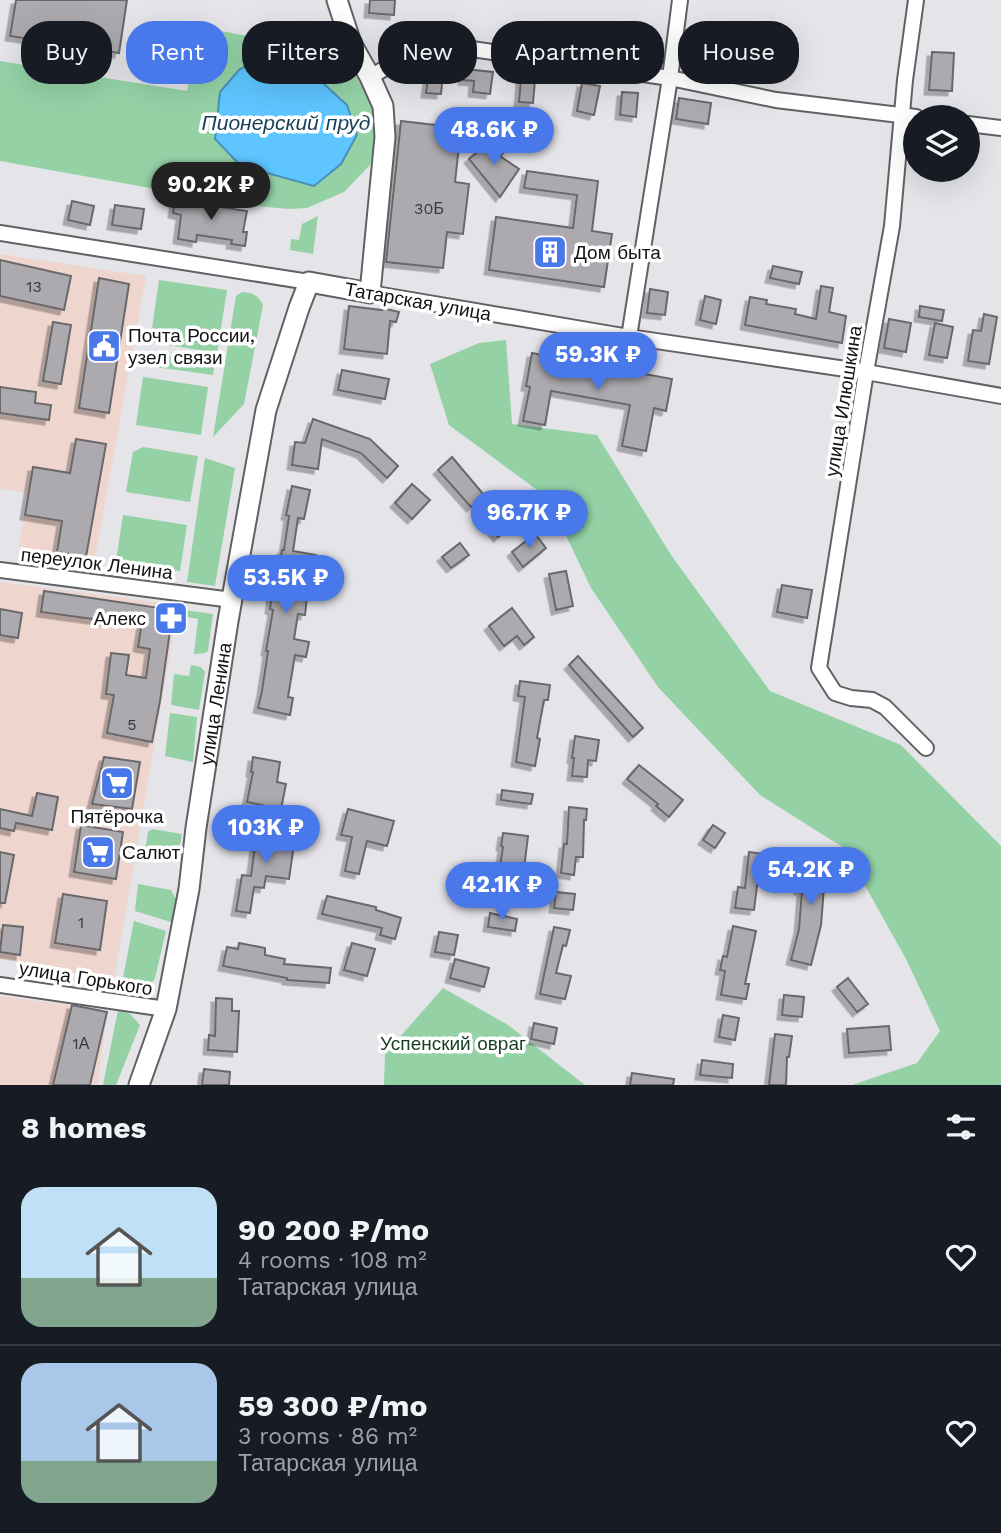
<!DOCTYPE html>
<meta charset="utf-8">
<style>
:root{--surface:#171b24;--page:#20242c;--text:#f1f3f6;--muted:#9ea1a6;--line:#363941;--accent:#4978ea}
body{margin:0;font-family:"Work Sans",sans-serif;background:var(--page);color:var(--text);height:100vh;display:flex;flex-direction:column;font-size:26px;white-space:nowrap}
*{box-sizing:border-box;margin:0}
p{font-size:23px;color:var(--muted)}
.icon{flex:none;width:38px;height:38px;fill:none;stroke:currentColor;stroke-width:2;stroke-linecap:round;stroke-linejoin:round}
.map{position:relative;height:1085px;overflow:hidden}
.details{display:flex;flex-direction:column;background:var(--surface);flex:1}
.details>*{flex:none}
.banner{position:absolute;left:21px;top:21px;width:959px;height:63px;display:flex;gap:14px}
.fabs{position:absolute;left:903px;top:105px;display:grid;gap:14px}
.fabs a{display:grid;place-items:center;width:77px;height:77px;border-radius:50%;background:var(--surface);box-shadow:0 7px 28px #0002;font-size:35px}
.price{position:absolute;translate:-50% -60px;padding:0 16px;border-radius:24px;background:var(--accent);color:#fff;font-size:23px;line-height:46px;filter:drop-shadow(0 2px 4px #0008)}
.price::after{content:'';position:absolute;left:50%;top:42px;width:21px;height:16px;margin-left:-10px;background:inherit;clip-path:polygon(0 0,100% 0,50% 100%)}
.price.active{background:#222;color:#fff}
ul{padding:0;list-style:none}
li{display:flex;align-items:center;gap:21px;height:175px;padding:0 21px}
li+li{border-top:2px solid var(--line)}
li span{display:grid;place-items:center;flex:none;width:196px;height:140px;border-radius:21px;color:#555}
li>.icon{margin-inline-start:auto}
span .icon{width:84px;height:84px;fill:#fffc;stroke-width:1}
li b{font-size:30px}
h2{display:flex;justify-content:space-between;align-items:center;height:84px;padding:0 21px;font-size:30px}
.pill{padding:0 24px;border-radius:28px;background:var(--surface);box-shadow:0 7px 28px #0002;font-size:24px;line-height:63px}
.pill.active{background:var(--accent);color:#fff}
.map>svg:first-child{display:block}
</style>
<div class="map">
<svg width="1001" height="1085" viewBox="0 0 1001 1085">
<defs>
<filter id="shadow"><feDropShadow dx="-4.5" dy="4.5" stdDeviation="0" flood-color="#0004"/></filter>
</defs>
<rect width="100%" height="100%" fill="#e4e4e9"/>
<g fill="#eed5cd">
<path d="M0,254L146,276L93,569L18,553L28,493L0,488Z"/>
<path d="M0,582L178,605L114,980L0,959Z"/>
<path d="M0,996L107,1010L98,1085H0Z"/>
</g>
<g fill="#94d2a6">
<path d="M210,29L330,51L354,73L372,103L379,132L370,165L344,192L307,208L289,209L245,205L0,161V61L187,91L198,37Z"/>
<path d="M318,216L313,254L290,250L291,239L299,240L302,224Z"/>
<path d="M159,280L227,290L217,353L150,342Z"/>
<path d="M242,292C253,293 258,295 263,305L244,404L213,437L236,296Z"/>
<path d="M506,340L512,424L597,435L671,555L770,691L901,745L1001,846V1085H852L917,1063L940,1031L906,959L844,848L760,795L658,687L591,588L548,498L449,425L430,364L479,343Z"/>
<path d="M149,353L215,362L213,375L148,366Z"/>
<path d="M143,377L208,387L201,435L136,425Z"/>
<path d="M143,447L198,456L190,502L126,492L133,452Z"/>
<path d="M205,458L235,468L215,586L187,582Z"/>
<path d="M123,515L187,525L180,571L116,561Z"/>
<path d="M184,610L213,614L208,651L205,653L194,654L198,619L183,616Z"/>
<path d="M191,665L201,667L205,672L199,710L171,705L174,674L189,676Z"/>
<path d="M170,713L197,717L193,762L165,756Z"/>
<path d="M152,829L182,834L177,862L144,857L148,832Z"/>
<path d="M138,884L171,890L177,901L176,919L171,922L135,911Z"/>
<path d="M134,921L166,931L155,978C147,992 135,992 120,993Z"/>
<path d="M443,988L508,1025L585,1085H384L385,1054Z"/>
<path d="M118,1010L130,1014L140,1025L116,1085H103Z"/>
</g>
<path fill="#5ec5ff" stroke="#4890b9" stroke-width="2" d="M255,60L313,74L347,105L357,135L341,164L314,186L241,166L215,139L220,92L239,70Z"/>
<g fill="#acaaae" stroke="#69676b" stroke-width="2" filter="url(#shadow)">
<path d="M16,0H127L119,53L10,36Z"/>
<path d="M370,0H395L394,15L369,13Z"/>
<path d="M932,52L954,53L952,91L929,90Z"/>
<path d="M430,63L444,65L441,94L426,93Z"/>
<path d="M465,69L493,72L490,94L473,92L474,81L463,80Z"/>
<path d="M521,79L535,80L533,103L519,102Z"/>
<path d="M582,83L600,86L594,115L577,111Z"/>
<path d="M622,92L638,93L636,117L620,115Z"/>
<path d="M679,98L711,103L708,124L676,119Z"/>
<path d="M401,121L461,128L455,182L469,184L463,234L447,232L443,268L386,262Z"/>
<path d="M493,139L504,152L500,156L519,169L500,197L469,159Z"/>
<path d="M527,171L598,181L592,231L612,234L604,287L489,270L496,217L573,228L577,195L524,188Z"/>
<path d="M175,200L247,211L243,232H247L245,246L231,244L232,240L197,235L196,242L178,239L181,215L173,213Z"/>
<path d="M72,201L94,206L90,225L68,220Z"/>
<path d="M115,205L144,209L141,229L112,225Z"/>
<path d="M0,260L71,276L64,310L0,296Z"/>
<path d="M773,266L802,272L799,284L770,278Z"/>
<path d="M99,278L129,284L109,413L79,408Z"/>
<path d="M821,286L833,288L829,312L846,316L842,343L745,325L750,297L767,300L766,304L796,309L795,314L816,319Z"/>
<path d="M650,289L668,292L665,315L647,313Z"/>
<path d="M705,296L721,300L716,324L700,320Z"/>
<path d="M349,306L382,310V308L399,312L396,322L390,321L387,354L344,349Z"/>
<path d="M920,306L944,310L942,321L919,317Z"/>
<path d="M984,314L997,317L989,364L968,361L973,330L981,331Z"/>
<path d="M889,319L911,323L906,352L884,348Z"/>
<path d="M53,322L71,325L61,384L43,381Z"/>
<path d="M935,323L953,327L947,358L929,355Z"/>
<path d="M532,353L672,379L666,411L654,408L646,451L622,446L630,405L551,391L545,425L523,421L530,387L526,386Z"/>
<path d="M342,370L389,379L385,399L338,390Z"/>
<path d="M0,387L36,392L35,403L51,405L49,420L0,413Z"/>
<path d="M313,419L370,439L398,466L387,478L361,453L322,439L318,469L292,465L295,442L305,443Z"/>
<path d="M76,439L106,444L86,557L57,552L62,521L25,515L33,467L70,473Z"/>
<path d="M452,457L484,495L471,507L438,470Z"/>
<path d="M412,484L430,500L412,519L395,503Z"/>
<path d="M292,486L310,490L304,519L298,518L293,551L316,555L313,571L295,568L291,595L307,597L305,615L298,614L294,639L309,642L306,657L295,655L288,697L293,698L290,715L258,708L262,691L268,651H266L273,610L270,609L274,578L277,579L282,550H284L289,516L286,515Z"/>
<path d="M503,505L517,520L498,537L485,521Z"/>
<path d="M535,534L546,548L523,567L512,552Z"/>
<path d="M460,543L469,555L451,568L442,557Z"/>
<path d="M566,571L573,606L556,610L549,574Z"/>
<path d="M782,585L812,590L807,618L777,612Z"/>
<path d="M44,591L173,610L160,701L152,742L107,733L114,695L106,694L111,653L129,655L126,675L146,678L150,649L138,647L142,622L115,617V622L41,612Z"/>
<path d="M512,608L534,637L524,645L517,636L504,646L489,626Z"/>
<path d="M0,609L22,613L18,638L0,635Z"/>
<path d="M578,656L643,728L633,737L569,665Z"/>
<path d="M520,681L550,685L548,700H544L537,738L540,739L535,766L516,762L525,697L518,696Z"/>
<path d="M575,736L599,740L596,761L588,760L587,777L572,776L574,758H572Z"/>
<path d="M104,757L140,762L132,809L92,804Z"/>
<path d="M253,757L280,762L277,782L286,784L281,809L247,802L253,772H251Z"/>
<path d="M639,765L683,800L669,817L656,806L658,804L627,779Z"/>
<path d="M502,790L533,794L531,804L501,800Z"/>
<path d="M37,793L58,797L52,830L16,823L14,831L0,828V809L32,816Z"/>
<path d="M569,807L587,809L586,820H584L583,857H576L574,875L561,873L564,844H567Z"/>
<path d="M348,809L394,821L387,846L367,841L359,874L345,871L352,837L341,835Z"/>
<path d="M81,825L123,832L116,879L74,872Z"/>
<path d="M713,825L725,833L715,848L703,840Z"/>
<path d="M257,831L295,837L289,879L266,876L264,888L254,887L250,913L236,911L242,875L251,876Z"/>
<path d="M503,833L528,836L524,869L512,868L510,889L494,886L497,872H499L503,847L501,846Z"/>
<path d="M809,849H827L821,925L811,965L791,960L799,929L802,890H799L800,877L809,878Z"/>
<path d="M0,852L14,855L5,903H0Z"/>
<path d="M749,852L765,854L763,878H758L754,910L735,908L738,887L745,888Z"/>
<path d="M556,892L575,894L573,910L554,908Z"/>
<path d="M63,894L107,901L100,950L55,943Z"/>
<path d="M327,896L376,907V910L401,918L395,939L380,935L382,928L322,914Z"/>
<path d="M490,913L517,919L515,931L488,927Z"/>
<path d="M3,925L23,927L20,955L0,952Z"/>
<path d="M733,926L756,931L745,984H749L746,999L721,995L725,971L720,970L723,956L727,957Z"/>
<path d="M554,927L570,930L566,946L563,945L556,973L571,976L565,999L540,994Z"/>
<path d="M439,932L458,935L454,955L435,952Z"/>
<path d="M239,943L265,948V955L285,959L284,964L331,968L329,983L287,980V978L223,966L227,947L238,949Z"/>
<path d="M352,943L375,949L367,976L344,970Z"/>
<path d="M455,959L489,968L484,987L450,978Z"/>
<path d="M848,978L868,1004L857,1012L837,987Z"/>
<path d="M784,995L804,997L802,1017L782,1015Z"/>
<path d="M216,998L232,999V1011H239L237,1052L208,1050L209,1035L215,1036Z"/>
<path d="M72,1005L107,1012L90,1085H53Z"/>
<path d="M723,1015L739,1018L735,1040L719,1037Z"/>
<path d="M534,1023L557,1028L554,1044L531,1039Z"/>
<path d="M889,1026L891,1050L849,1053L847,1029Z"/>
<path d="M775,1034L792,1036L789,1057H787L786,1085H769Z"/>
<path d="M702,1060L733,1064L732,1078L700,1075Z"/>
<path d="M204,1069L230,1072L229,1085H202Z"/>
<path d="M632,1073L674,1079L673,1085H630Z"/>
</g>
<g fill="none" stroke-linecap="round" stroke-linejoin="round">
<g stroke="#616165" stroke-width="18">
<g id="street">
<path d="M916,0L905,80L892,226L866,372L819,668L835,693L851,698L872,700L885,707L926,748"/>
<path d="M370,77L417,50L472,49L670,78L776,100L916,117"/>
<path d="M968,124L1001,128"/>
<path d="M0,233L309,282"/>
<path d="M370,293L629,337L866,372L1001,396"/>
<path d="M629,337L670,78L680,0"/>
<path d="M0,570L232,600"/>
<path d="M0,985L166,1009"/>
</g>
</g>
<g stroke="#616165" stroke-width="23">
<g id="secondary">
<path id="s1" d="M139,1085L166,1009L189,889L196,828L228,621L266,410L299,308L309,282L370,293L385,137L383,106L370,77L351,43L337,0"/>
</g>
</g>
<use href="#street" stroke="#fff" stroke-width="14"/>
<use href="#secondary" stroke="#fff" stroke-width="19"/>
</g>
<defs>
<g id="building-square" transform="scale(1.75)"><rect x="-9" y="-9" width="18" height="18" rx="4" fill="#4978ea" stroke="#fff"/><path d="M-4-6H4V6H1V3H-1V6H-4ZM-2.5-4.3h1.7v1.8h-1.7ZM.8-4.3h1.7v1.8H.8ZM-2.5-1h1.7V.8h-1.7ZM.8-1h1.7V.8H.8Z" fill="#fff"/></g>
<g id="civic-square" transform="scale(1.75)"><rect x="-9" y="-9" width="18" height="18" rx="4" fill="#4978ea" stroke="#fff"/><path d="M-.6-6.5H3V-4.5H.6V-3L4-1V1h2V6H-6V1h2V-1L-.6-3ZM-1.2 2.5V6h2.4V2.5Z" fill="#fff"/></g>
<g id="pharmacy-square" transform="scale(1.75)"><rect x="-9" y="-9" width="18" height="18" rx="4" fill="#4978ea" stroke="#fff"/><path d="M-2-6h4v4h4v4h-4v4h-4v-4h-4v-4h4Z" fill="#fff"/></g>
<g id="supermarket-square" transform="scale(1.75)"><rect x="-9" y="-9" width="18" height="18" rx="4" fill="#4978ea" stroke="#fff"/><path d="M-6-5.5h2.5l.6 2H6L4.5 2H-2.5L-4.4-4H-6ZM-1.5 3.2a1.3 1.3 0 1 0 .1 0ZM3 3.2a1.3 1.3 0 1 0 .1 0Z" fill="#fff"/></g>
</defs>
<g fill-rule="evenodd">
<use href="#building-square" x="550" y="252"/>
<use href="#civic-square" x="104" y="346"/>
<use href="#pharmacy-square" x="171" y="618"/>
<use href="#supermarket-square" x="117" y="783"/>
<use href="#supermarket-square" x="98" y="852"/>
</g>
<g text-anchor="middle" stroke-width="7" stroke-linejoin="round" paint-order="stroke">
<g font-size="16" fill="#39393b">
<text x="429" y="214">30Б</text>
<text x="34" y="292">13</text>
<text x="132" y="730">5</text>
<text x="81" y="928">1</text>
<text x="81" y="1049">1А</text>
</g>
<g font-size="19" fill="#131315" stroke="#fff" text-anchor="start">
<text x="574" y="259">Дом быта</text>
<text x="128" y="342">Почта России,<tspan x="128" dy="22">узел связи</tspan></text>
<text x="146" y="625" text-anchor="end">Алекс</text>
<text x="117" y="823" text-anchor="middle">Пятёрочка</text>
<text x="122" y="859">Салют</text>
</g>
<g font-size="19" fill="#131315" stroke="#fff">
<text transform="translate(418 301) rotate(10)" y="7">Татарская улица</text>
<text transform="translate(843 401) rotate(-81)" y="7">улица Илюшкина</text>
<text transform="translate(97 563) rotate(7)" y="7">переулок Ленина</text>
<text dy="7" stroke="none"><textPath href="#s1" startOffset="390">улица Ленина</textPath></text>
<text transform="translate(86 978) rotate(9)" y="7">улица Горького</text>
</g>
<g font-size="19" fill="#173e25" stroke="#fff">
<text x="453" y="1050">Успенский овраг</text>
</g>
<g font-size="21" font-style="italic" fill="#143f57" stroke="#fff">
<text x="286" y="130">Пионерский пруд</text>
</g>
</g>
</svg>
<div class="fabs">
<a><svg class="icon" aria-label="layers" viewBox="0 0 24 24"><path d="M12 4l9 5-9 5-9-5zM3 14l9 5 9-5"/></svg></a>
</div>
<b class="price" style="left:494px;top:167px">48.6K ₽</b>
<b class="price active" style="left:211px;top:222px">90.2K ₽</b>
<b class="price" style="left:598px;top:392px">59.3K ₽</b>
<b class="price" style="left:529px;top:550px">96.7K ₽</b>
<b class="price" style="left:286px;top:615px">53.5K ₽</b>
<b class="price" style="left:266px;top:865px">103K ₽</b>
<b class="price" style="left:811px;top:907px">54.2K ₽</b>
<b class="price" style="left:502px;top:922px">42.1K ₽</b>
<div class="banner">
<a class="pill">Buy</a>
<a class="pill active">Rent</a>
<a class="pill">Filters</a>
<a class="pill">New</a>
<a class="pill">Apartment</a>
<a class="pill">House</a>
</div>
</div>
<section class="details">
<h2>8 homes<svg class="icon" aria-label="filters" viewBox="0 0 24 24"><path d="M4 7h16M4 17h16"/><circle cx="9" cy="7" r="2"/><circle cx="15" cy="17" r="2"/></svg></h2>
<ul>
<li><span style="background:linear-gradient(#bfe0f5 65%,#7fa58c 0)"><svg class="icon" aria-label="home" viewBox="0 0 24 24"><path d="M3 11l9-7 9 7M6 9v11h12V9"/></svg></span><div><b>90 200 ₽/mo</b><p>4 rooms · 108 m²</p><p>Татарская улица</p></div><svg class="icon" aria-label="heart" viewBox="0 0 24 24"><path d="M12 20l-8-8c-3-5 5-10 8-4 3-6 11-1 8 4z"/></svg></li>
<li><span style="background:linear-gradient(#a9c7e8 70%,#7fa58c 0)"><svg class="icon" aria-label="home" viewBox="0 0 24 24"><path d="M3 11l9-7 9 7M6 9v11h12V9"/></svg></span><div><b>59 300 ₽/mo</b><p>3 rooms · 86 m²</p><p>Татарская улица</p></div><svg class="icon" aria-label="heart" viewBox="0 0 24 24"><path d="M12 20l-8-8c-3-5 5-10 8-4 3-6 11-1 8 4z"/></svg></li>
</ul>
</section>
